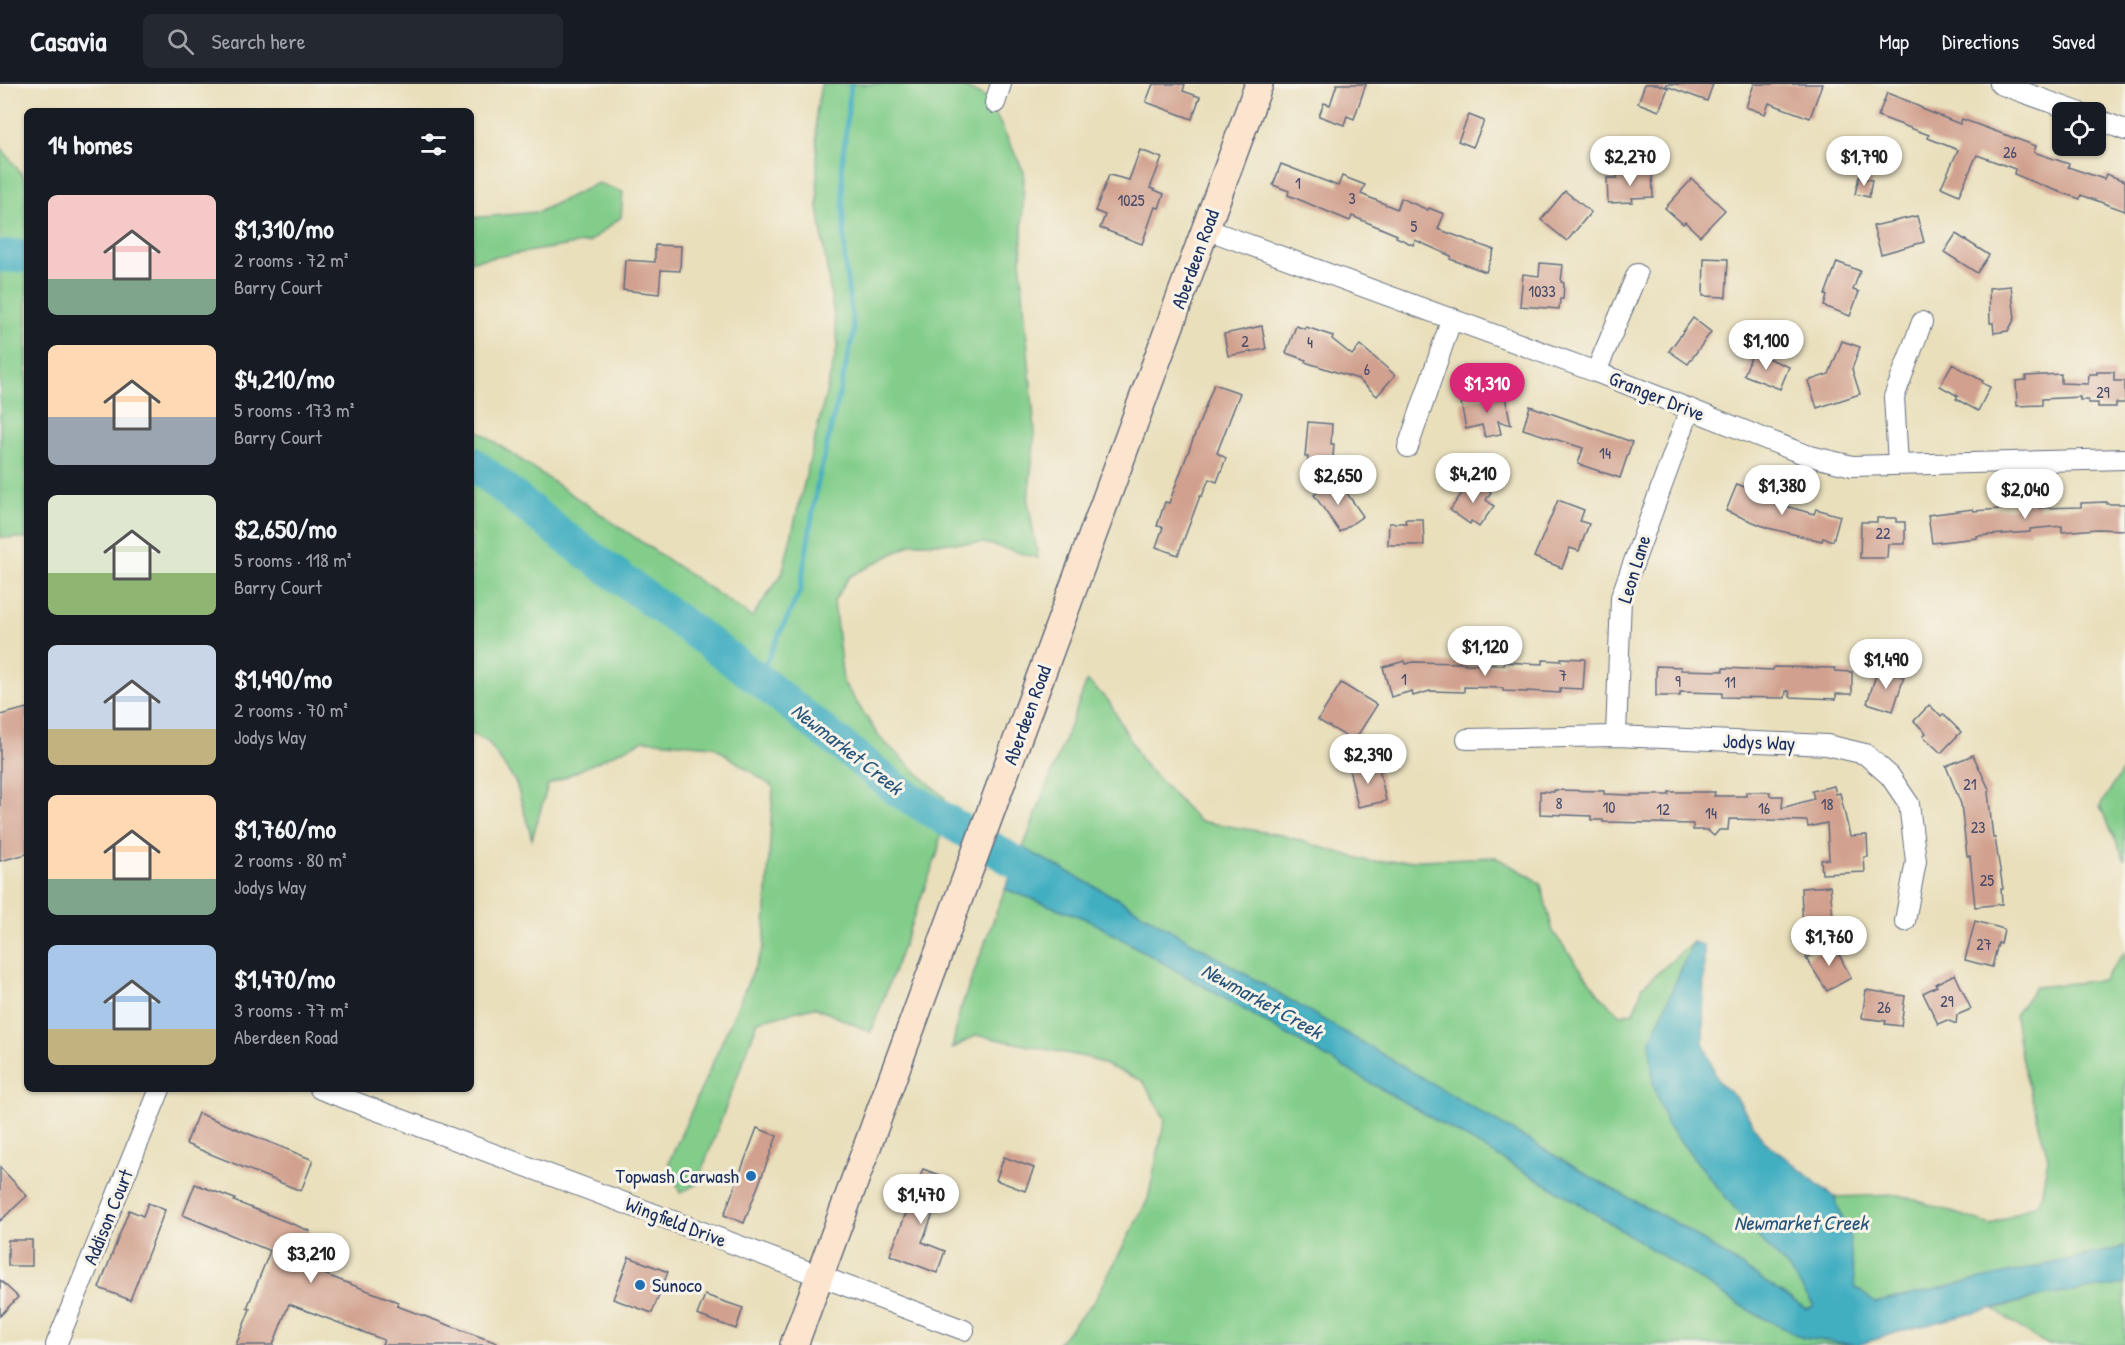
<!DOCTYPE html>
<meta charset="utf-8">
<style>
:root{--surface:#171b24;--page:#242831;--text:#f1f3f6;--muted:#9ea1a6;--line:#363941;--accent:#db2777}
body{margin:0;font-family:"Patrick Hand",sans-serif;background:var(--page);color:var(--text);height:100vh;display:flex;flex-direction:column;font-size:22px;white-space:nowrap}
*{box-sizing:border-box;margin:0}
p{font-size:20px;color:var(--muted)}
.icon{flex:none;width:33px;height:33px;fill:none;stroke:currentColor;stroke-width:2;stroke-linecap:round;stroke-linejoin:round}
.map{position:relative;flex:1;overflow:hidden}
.panel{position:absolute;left:24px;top:24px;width:450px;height:984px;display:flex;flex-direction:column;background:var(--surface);border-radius:9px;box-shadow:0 2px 4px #0004}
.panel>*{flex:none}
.fabs{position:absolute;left:2052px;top:18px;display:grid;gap:12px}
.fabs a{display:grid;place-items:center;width:54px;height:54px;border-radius:9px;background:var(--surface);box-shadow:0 2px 4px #0004;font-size:30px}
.price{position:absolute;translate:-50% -51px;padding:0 14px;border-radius:21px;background:#fff;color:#222;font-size:20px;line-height:39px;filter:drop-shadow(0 2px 3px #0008)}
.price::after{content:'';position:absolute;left:50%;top:36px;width:18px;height:14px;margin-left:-9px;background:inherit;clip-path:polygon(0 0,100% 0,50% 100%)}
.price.selected{background:var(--accent);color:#fff}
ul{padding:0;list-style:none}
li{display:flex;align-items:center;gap:18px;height:150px;padding:0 24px}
li span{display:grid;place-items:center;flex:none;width:168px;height:120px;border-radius:9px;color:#555}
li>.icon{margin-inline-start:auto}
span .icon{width:72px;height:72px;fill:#fffc;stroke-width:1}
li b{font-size:26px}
h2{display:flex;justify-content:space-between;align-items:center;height:72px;padding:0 24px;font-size:26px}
header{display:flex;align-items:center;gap:36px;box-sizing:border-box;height:84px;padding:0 30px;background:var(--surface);border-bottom:2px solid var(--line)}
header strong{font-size:28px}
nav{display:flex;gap:33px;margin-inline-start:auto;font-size:21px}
.search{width:420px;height:54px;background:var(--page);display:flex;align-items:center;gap:15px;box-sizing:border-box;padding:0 21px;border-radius:9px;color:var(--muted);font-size:22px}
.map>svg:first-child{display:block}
</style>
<header>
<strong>Casavia</strong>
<div class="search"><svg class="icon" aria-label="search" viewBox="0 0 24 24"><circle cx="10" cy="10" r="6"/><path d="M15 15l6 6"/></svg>Search here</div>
<nav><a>Map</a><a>Directions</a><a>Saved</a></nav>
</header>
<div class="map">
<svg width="2125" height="1261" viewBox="0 0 2125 1261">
<rect width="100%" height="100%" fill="#f7f3e8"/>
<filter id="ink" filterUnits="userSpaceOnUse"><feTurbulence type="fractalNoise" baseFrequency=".0167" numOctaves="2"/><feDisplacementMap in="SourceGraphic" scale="12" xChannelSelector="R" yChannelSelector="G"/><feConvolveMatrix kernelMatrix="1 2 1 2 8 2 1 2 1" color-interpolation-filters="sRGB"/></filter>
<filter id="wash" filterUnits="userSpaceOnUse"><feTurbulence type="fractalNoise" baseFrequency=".008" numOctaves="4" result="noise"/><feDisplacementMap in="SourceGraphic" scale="24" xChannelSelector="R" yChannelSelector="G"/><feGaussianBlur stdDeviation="1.35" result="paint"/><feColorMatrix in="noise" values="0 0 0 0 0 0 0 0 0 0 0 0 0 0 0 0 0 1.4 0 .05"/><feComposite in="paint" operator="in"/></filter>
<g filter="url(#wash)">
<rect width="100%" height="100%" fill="#e9dfbb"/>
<g fill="#82cd8a" stroke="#4e7e74" stroke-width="1.5">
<path d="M821,0H959L988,15L1024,88L1021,184L1035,349L1028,417L1038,474L984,459H913L849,493L834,517L843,598L880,654L945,714L938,768L871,948L814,923L758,937L697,1100L680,1109L669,1078L764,862L773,703L713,662L644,656L548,701L532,755L516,699L488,658L471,650V342L752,533L782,490L838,260L818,123L816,30Z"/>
<path d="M0,62L24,93L27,102V455L0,453Z"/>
<path d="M598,99L623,108L621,133L589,158L471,177V134L538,128Z"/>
<path d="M1087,597L1108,616L1143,679L1199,737L1281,751L1371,778L1495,773L1530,792L1541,801L1553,848L1602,914L1621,931L1634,928L1643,902L1693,858L1650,958L1667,1041L1760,1155L1789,1185L1814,1222L1806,1225L1679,1141L1601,1099L1118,815L1023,764Z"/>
<path d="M2122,687L2125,691V776L2100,722Z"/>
<path d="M1005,805L1089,836L1577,1118L1748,1226L1803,1254L1853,1261H1056L1095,1216L1148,1115L1165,1035L1143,997L1089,974L976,951L952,965L960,926Z"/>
<path d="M2125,868V1163L1875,1219L1854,1202L1849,1150L1834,1113L1900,1111L1991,1141L2040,1118L2048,1074L2021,973L2015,931L2035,903L2103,896Z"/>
<path d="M2125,1200V1261H2049L2034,1253L1994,1225L2043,1212Z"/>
</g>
<path fill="#43afc1" stroke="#2f6f90" stroke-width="1.5" d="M1023,764L1118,815L1601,1099L1679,1141L1806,1225L1814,1222L1789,1185L1760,1155L1667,1041L1653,999L1650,958L1693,858L1704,862L1703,958L1718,997L1738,1016L1762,1055L1834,1113L1849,1150L1855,1203L1875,1219L2125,1163V1200L2043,1212L1905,1246L1858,1261L1803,1254L1748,1226L1577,1118L1089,836L1005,805Z"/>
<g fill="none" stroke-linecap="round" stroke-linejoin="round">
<path stroke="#43afc1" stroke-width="5" d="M758,595L800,507L817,402L854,248L845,181L842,81L851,0"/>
<g stroke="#43afc1" stroke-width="33">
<path d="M0,172H27"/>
<path d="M471,378L562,451L758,595L899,707L1054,802"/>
</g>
</g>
<g id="blocks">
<g fill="#d1a08e">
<path d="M1153,0H1185L1183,7L1200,13L1192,35L1146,18Z"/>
<path d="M1337,0H1366L1354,35L1347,32L1344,41L1319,32L1324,19L1330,21Z"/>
<path d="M1645,0H1657L1668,4L1659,27L1638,19Z"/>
<path d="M1666,0H1713L1707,17L1666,2Z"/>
<path d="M1754,0H1822L1810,34L1769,19L1765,30L1746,23Z"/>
<path d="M1887,9L1913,19V20L1922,24V25L1960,40L1962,35L2036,62L2034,68L2069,80L2068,83L2104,95L2106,90L2125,97V127L2081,111L2080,115L2046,103L2014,90L2015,85L1977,71L1959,111L1941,103L1958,66L1928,54L1929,51L1878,32Z"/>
<path d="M1469,31L1484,37L1473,63L1458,57Z"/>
<path d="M1140,66L1162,74L1150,104L1164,110L1159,124L1155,123L1142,160L1100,144L1105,131L1095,127L1109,91L1129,96Z"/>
<path d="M1281,80L1338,102L1342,92L1365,101L1361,110L1397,125L1401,114L1428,126L1429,124L1444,130L1438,145L1494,166L1486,188L1450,175L1451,172L1415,156L1413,161L1396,153L1397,151L1371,140L1352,132L1350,137L1288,111L1289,107L1273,101Z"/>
<path d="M1652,88L1653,113L1632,114L1633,118L1608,119L1607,94H1617V91Z"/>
<path d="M1859,93L1872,96L1869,113L1855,110Z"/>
<path d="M1692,95L1725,126L1700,152L1685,138L1683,140L1665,124Z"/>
<path d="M1565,107L1591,128L1567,157L1541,136Z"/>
<path d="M1917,132L1924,158L1881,170L1873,142Z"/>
<path d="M1956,150L1989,171L1977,189L1944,168Z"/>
<path d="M655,161L681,162L680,187L661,186L659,210L623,206L625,176L655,178Z"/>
<path d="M1704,174L1728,175L1726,213L1703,212Z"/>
<path d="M1837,178L1860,187L1853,206L1859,208L1850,232L1824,222L1827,212L1825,211Z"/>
<path d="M1540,179L1563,181L1561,198L1564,199L1563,215H1560L1559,225L1520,222L1523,190L1539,192Z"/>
<path d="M2011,202L2015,234L2008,247L1994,249L1993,239H1990L1989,204Z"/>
<path d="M1693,234L1711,248L1688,280L1669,267Z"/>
<path d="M1262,242L1266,265L1228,272L1224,250Z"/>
<path d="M1296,242L1305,245L1306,243L1333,252L1332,255L1352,271L1360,261L1395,291L1377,312L1358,295L1305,278L1306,276L1286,269Z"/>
<path d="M1842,257L1860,263L1852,285L1860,310L1817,324L1808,297L1829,290Z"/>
<path d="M1753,268L1789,283L1780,305L1744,291Z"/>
<path d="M1952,280L1983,297L1982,299L1990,303L1978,327L1956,315L1958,312L1940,302Z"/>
<path d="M2097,288H2114V297H2125V319H2116V323H2098V319H2088V316H2080V313L2042,315V321L2017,322L2016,297L2026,296V292L2061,290V299L2088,300L2089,290H2097Z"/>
<path d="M1214,300L1240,309L1217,369L1226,374L1217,398L1209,395L1202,412H1200L1178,471L1156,463L1163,443L1157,442L1165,418L1169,419Z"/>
<path d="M1504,308L1511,341L1498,337L1501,350L1485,353L1482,341L1466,345L1461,319Z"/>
<path d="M1530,322L1632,358L1620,394L1578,380L1583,364L1523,345Z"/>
<path d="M1308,338L1332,340L1331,360H1334L1332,385L1307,383L1308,373H1305Z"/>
<path d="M1337,395L1363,432L1340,448L1314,411Z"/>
<path d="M1472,395L1491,408L1486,416L1494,422L1479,443L1471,437L1470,440L1450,426Z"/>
<path d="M1737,400L1779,417L1778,420L1814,430L1816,425L1840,432L1833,457L1823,454L1822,457L1768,444L1726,427Z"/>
<path d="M1558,416L1584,426L1580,437L1589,440L1579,467L1570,464L1562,484L1534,473Z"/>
<path d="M2106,418V420H2125V446L2097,445L2062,448V442L2030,445V448L1977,452V454L1932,459L1928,431L1973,425L1974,427L2014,424V420L2038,419L2039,424L2081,423V419Z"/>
<path d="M1877,434H1896V438H1905V460H1888L1887,474H1860L1861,438H1877Z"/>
<path d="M1405,435H1423L1424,461H1388L1389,439H1406Z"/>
<path d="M1561,574L1585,575L1583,605L1560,604V609L1527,607V608L1503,607V604L1464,603V608L1430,607L1413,612L1412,607L1391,613L1383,583L1405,577L1406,580L1413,578L1465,579L1464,580L1504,581V578L1543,580V576L1561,577Z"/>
<path d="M1656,582L1681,583V586L1723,587V584L1773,586L1774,583L1835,584V587L1852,588V610H1836V615L1790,613L1789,607H1786L1785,614L1722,613V609L1680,608V612H1656Z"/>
<path d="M1878,585L1904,593L1893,627L1867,619Z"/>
<path d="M1341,599L1377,621L1354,657L1318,636Z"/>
<path d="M1929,621L1941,632L1943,630L1961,648L1941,669L1923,652L1926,649L1914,637Z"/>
<path d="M27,624V770L0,777V631Z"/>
<path d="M1973,671L1990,707L1988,708L1993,754H1995L2003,805H2001L2002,820L1975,823L1970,772H1967L1961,720L1946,682Z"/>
<path d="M1378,679L1386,717L1358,723L1349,685Z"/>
<path d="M1834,702L1836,710L1840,709L1850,752L1867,751L1868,773H1864L1865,788L1822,790L1821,776L1829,775L1827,739L1808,743L1807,737L1729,735L1728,746H1719L1714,752L1707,746H1693V740L1603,738V736H1591V732L1540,730V707L1554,708V706L1604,707V710L1628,711H1669V708H1715L1714,712H1746V708H1770V712H1783L1782,724L1814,715L1812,707Z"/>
<path d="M1830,802L1834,844L1803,846L1801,804Z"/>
<path d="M1975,837L2004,845L2001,860L1998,859L1992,883L1965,876Z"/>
<path d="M1833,859L1851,894L1827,907L1806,874Z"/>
<path d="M1955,890L1971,925L1957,931L1956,940L1947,936L1938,940L1923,909L1937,902L1935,900Z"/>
<path d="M1866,906L1905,912L1901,942L1885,940L1886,937L1862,934Z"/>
<path d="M198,1029L313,1076L301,1107L186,1060Z"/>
<path d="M757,1044L777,1052L744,1139L724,1131Z"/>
<path d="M1004,1073L1034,1084L1025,1107L996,1096Z"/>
<path d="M0,1083L27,1112L0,1137Z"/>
<path d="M923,1085L947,1094L922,1158L945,1167L937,1189L890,1171Z"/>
<path d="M195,1100L235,1115L234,1117L310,1147L297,1180L398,1218L397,1222L497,1259V1261H382L384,1256L289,1220L273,1261H236L250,1225L247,1224L270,1167L183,1131Z"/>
<path d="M148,1119L165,1126L130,1216L99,1204L129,1126L143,1132Z"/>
<rect x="8" y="1156" width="24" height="26"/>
<path d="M629,1173L668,1188L652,1229L613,1215Z"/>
<path d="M0,1196L18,1213L0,1232Z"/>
<path d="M705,1211L743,1224L736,1245L697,1231Z"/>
</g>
</g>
</g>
<g filter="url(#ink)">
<use href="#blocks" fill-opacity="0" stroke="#636d7f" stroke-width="1.5"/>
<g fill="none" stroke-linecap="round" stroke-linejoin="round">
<g stroke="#636d7f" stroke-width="22">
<g id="street">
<path d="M2000,0L2078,28"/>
<path d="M995,19L1001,0"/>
<path d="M2096,35L2125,46"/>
<path d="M1206,145L1596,288L1806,371L1852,382L2125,375"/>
<path d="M1596,288L1637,190"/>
<path d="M1408,363L1452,234"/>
<path d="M1898,380L1894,313L1922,238"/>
<path d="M1616,652L1621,513L1690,325"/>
<path d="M1467,655L1616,652L1827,661L1865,670L1890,692L1909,720L1916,777L1905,837"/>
<path d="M320,1005L964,1246"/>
<path d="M56,1261L160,1005"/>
</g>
</g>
<g stroke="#636d7f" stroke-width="30">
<path id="secondary" d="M794,1261L1259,0"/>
</g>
<use href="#street" stroke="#fff" stroke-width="20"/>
<use href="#secondary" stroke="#fce5cf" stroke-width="27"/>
</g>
</g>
<g fill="#1f6fb2" stroke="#f7f3e8" stroke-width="2">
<circle cx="751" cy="1092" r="6"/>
<circle cx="640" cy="1201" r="6"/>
</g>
<g text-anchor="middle" stroke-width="6" stroke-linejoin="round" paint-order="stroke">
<g font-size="16" fill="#484b6a">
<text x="2010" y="74">26</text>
<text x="1298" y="105">1</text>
<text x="1352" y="120">3</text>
<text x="1131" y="122">1025</text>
<text x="1414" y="148">5</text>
<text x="1542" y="213">1033</text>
<text x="1245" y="263">2</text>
<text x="1310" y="264">4</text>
<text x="1367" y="291">6</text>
<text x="2103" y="314">29</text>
<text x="1605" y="375">14</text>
<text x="1883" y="455">22</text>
<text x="1563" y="597">7</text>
<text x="1404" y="601">1</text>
<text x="1678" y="603">9</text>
<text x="1730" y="604">11</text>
<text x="1970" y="706">21</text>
<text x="1559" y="725">8</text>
<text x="1827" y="726">18</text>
<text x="1609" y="729">10</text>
<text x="1764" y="730">16</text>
<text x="1663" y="731">12</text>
<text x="1711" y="735">14</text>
<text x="1978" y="749">23</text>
<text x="1987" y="802">25</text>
<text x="1984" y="866">27</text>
<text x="1947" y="923">29</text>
<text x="1884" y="929">26</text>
</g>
<g font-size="20" fill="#1b2f5e" stroke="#f7f3e8">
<text transform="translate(1195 175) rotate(-70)" y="7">Aberdeen Road</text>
<text transform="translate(1657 312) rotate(22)" y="7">Granger Drive</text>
<text transform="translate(1634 485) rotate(-73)" y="7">Leon Lane</text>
<text transform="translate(1027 631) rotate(-70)" y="7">Aberdeen Road</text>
<text transform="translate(1759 658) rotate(2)" y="7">Jodys Way</text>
<text transform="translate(108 1133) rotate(-68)" y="7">Addison Court</text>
<text transform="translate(676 1138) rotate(21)" y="7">Wingfield Drive</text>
</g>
<g font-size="20" fill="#1b2f5e" stroke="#f7f3e8" text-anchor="end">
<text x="739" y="1099">Topwash Carwash</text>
<text x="652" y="1208" text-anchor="start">Sunoco</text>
</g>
<g font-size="21" font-style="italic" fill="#27557c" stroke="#f7f3e8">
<text transform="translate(847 665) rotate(38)" y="7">Newmarket Creek</text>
<text transform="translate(1262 917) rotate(29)" y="7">Newmarket Creek</text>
<text x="1801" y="1146">Newmarket Creek</text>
</g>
</g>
</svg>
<div class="fabs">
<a><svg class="icon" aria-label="locate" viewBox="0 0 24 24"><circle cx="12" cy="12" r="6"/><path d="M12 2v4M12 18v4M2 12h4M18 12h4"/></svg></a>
</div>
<b class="price" style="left:1630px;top:103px">$2,270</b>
<b class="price" style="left:1864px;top:103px">$1,790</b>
<b class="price" style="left:1766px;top:287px">$1,100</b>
<b class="price selected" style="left:1487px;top:330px">$1,310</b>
<b class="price" style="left:1473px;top:420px">$4,210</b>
<b class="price" style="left:1338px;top:422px">$2,650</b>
<b class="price" style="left:1782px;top:432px">$1,380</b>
<b class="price" style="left:2025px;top:436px">$2,040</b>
<b class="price" style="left:1485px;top:593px">$1,120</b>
<b class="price" style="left:1886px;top:606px">$1,490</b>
<b class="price" style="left:1368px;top:701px">$2,390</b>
<b class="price" style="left:1829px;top:883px">$1,760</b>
<b class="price" style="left:921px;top:1141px">$1,470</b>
<b class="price" style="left:311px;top:1200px">$3,210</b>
<section class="panel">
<h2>14 homes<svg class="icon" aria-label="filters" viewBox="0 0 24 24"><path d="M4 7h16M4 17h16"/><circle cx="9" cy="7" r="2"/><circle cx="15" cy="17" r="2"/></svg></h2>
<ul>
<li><span style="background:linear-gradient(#f6c9c9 70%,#7fa58c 0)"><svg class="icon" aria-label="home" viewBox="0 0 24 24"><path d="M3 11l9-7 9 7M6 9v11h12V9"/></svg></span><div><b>$1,310/mo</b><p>2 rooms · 72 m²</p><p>Barry Court</p></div></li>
<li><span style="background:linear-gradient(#ffd9b3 60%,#9aa5b1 0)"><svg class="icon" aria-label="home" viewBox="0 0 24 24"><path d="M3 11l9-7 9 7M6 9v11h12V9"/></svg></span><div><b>$4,210/mo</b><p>5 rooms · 173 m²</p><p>Barry Court</p></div></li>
<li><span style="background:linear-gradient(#dfe7d0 65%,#8fb573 0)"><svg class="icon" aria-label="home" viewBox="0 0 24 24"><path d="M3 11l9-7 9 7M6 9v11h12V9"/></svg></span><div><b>$2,650/mo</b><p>5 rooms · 118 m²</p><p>Barry Court</p></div></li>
<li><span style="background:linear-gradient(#c9d6e8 70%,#c2b280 0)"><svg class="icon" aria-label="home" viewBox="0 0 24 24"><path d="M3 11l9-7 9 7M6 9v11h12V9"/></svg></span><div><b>$1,490/mo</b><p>2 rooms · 70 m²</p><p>Jodys Way</p></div></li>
<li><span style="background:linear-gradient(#ffd9b3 70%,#7fa58c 0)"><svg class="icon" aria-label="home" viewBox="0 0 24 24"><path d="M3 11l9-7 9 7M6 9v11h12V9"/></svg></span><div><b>$1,760/mo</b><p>2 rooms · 80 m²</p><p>Jodys Way</p></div></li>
<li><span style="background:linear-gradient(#a9c7e8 70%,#c2b280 0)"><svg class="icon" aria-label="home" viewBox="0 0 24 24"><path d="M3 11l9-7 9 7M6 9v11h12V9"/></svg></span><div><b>$1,470/mo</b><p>3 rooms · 77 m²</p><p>Aberdeen Road</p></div></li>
</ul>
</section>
</div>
